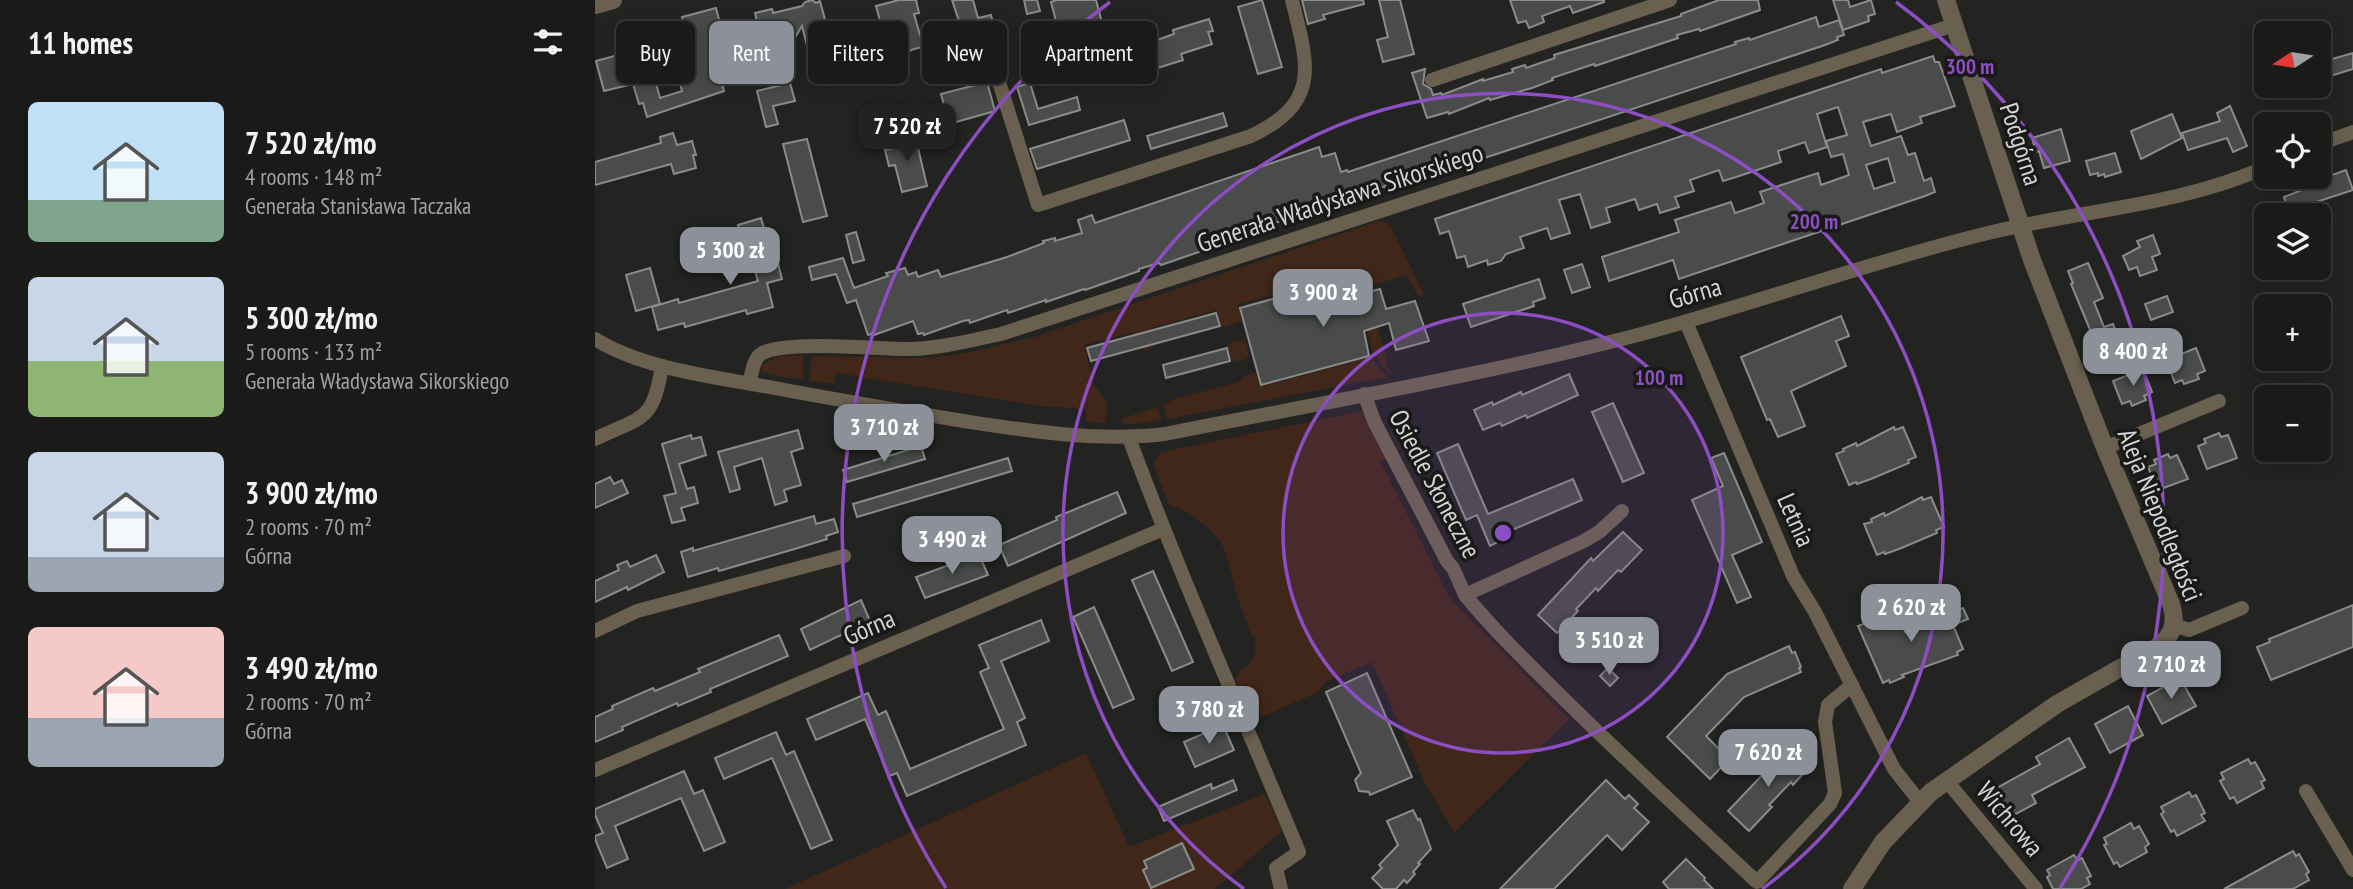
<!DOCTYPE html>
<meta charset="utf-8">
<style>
:root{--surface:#1a1a19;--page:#272726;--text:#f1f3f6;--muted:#9fa1a2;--line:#383838;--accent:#8c9099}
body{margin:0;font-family:"PT Sans Narrow",sans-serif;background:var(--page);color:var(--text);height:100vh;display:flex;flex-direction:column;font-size:26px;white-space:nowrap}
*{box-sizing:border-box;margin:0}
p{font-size:23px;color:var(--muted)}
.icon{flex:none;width:38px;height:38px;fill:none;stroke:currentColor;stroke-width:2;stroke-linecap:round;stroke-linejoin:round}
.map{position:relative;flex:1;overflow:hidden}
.details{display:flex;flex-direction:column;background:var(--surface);width:595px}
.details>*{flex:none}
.hud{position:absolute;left:21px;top:21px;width:665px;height:63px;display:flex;gap:14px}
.needle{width:46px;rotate:258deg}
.tools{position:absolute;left:1659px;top:21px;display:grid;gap:14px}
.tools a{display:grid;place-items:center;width:77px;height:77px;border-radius:10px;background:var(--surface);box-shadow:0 4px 18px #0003,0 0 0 2px var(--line);font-size:35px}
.price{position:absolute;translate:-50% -60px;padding:0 16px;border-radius:14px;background:var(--accent);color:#fff;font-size:23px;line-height:46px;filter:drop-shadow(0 2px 4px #0008)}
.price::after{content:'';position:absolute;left:50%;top:42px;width:21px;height:16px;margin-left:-10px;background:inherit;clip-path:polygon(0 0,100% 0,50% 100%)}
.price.on{background:#222;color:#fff}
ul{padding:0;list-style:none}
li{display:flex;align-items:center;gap:21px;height:175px;padding:0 28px}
li span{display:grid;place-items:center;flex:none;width:196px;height:140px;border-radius:10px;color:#555}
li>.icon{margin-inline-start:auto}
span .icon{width:84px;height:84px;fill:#fffc;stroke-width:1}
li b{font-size:30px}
h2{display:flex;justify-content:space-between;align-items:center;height:84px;padding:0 28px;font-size:30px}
.pill{padding:0 24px;border-radius:10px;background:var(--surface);box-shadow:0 4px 18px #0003,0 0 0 2px var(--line);font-size:24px;line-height:63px}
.pill.on{background:var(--accent);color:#fff}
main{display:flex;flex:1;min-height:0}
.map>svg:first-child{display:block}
</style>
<main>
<section class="details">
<h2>11 homes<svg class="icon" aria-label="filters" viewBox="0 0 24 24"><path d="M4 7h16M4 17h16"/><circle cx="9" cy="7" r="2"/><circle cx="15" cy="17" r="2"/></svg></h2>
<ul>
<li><span style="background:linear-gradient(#bfe0f5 70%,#7fa58c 0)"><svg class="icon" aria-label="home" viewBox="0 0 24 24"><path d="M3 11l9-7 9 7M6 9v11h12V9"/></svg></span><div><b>7 520 zł/mo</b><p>4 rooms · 148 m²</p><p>Generała Stanisława Taczaka</p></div></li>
<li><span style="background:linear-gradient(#c9d6e8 60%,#8fb573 0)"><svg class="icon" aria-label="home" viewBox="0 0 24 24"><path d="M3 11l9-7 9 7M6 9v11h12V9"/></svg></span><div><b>5 300 zł/mo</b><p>5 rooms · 133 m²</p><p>Generała Władysława Sikorskiego</p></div></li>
<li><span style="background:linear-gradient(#c9d6e8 75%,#9aa5b1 0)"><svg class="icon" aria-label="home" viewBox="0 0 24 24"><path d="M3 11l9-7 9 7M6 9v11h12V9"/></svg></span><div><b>3 900 zł/mo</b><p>2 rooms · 70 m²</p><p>Górna</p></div></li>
<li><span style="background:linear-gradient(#f6c9c9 65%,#9aa5b1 0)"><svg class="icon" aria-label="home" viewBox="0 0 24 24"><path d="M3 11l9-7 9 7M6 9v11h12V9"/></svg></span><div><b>3 490 zł/mo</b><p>2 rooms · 70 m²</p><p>Górna</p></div></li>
</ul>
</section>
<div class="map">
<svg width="1758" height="889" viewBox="0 0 1758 889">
<rect width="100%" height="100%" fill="#232321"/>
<g fill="#412719">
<path d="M784,221L791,222L796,227L829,294L824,297L811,275L772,287L795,374L779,355L756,274L643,304L647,321L630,327L626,325L622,310L556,328L560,343L553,350L544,349L539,332L489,345L499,385L513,404L510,423L491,421V409L445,406L242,373L239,384L215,381L216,356L329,358L362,355L439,337Z"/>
<path d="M639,341H649L652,344L654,358L640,362L636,359L633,345Z"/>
<path d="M208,355V379L187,377L167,372V365L184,356Z"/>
<path d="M776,357L792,377L572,419L568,406L580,399L644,382L648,376L661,373L665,387Z"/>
<path d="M563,407L566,420L541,424L526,423L528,418Z"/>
<path d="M768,411L793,457L785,461L854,597L974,719L859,833L829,781L777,662L731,682L723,692L662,719L656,716L640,680C651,660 663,668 660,637L656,634L643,598L630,550L625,541L614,529L591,511L574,505L558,464L566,452Z"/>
<path d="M491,753L534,847L670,794L687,831L620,889H190Z"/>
</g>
<g fill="#494c4a" stroke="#8a8c8a" stroke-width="2" fill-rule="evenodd">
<path d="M217,0L221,3L225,1L236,42L259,36L265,62L241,68V72L223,77L221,68L218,69L207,26L193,49L173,51L171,42L167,43L160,13L177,9L178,13L207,6L210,2Z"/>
<path d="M304,0H321L324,13L319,14L325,35L331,34L334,45L316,50L309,56L299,55L293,50L281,6Z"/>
<path d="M357,0H378L383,18L396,15L401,35L388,38L389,43L373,48Z"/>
<path d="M429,0H442L445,11L432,14Z"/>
<path d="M462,0H501L518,63L500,69L492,42L468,48L456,2Z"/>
<path d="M667,0L687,67L663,74L643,7Z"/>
<path d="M707,0H768L769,4L728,15L730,19L713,24Z"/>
<path d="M784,0H805L819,54L788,62L782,40L793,37Z"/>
<path d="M915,0H1009V2L978,13L975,6L947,16L949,22L934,28L931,21L923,23Z"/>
<path d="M1124,0H1163L1165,10L1105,31L1104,29L1082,35L1083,38L1000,66L999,64L957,78L958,80L937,88L895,100L894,98L854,114L853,112L832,118L817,73L830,69L828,84L836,89L838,95L846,93L847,95L888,79V81L918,72L917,69L930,65L931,68L960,58L959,55L1086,16V14Z"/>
<path d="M1238,0H1253L1255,7L1276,0L1280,14L1273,16L1274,21L1248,30Z"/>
<path d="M121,8L140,81L127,84L129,91L52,117L48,103L44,104L38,84L9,91L1,61L34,52L38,72L59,40L67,44L92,37L87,17ZM81,69L87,91L65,98L59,75Z"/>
<path d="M1221,17L1224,27L1244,20L1249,35L1242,37L1243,40L1230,45L926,146L791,190L790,186L738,207L714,215L713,213L708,214L658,230L659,233L566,265L564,263L544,269V271L490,290L489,289L451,302V300L413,313L412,310L375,323L374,320L368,321L329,335L328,333L323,334L318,321L279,335L278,333L273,335L261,300L252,303L241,274L217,280L214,267L248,258L259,288L293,276L291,273L310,268L313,275L321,272L323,277L343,270L346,277L412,257L449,243L448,241L460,238V241L487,233L483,220L497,215L500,223L724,147L727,157L740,153L746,172L752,170L753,172L1141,44L1140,42L1154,38L1155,40Z"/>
<path d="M614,19L618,31L613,32L617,44L586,54L588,60L534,77L531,67L522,71L517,54L562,42V40L579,34L578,30Z"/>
<path d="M1758,53V69L1732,77L1727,62Z"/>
<path d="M1338,56L1340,62H1344L1360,106L1325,117L1327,123L1302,132L1296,114L1268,122L1276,146L1306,136L1313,155L1320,153L1329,181L1336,178L1340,192L1330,196L1084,279L1078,260L1014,281L1007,257L1084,232L1080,220L1136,202L1140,213L1158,207L1169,203L1165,192L1223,173L1226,185L1254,175L1248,154L1236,157L1231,141L1252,135L1243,107L1222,114L1232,147L1214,153L1210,142L1183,151L1186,162L1141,177L1128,181L1124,170L1095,180L1099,191L1080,197L1084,207L1065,213L1062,204L1044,210L1040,199L1011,208L1015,222L996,228L985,194L964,200L975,233L956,239L952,228L925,237L929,248L911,254L906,261L893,265L892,260L873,267L870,256L862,258L854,231L845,234L840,219L1286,69L1287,73ZM1293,158L1300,182L1279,189L1271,165Z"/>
<path d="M392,82L400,111L354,124L346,94Z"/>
<path d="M195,83L200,101L178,106L183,124L171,127L162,91Z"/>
<path d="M435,83L443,109L482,97L485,110L434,125L422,87Z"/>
<path d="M1635,106L1652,146L1638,152L1632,138L1593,150L1587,133L1625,121L1622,113Z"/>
<path d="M628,113L632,126L556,149L552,136Z"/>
<path d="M1577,114L1587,138L1546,159L1536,131Z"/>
<path d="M529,120L535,140L442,169L435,149Z"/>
<path d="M1466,129L1475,161L1449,168L1444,151L1441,152L1437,138Z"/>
<path d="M78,133L82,145L97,141L101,155H98L101,168L79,174L76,164L0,185V162L66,143L65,137Z"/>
<path d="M320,135L332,186L307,192L300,165L294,166L290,150L296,149L294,141Z"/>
<path d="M212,139L232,216L208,222L188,144Z"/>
<path d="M1520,153L1526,172L1510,177L1509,174L1503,176V173L1495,175L1491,161Z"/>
<path d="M1751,170L1758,190L1694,211L1689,197L1735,179L1734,176Z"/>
<path d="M166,218L175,249L179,248L187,279L172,283L178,307L152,314L151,310L90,327L89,323L63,330L57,307L83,299L84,303L163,281L155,255L151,256L143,225Z"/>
<path d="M261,232L269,260L258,263L251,235Z"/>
<path d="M1558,235L1565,254L1557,257L1562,270L1545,276L1542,267L1534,270L1528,256L1545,247L1542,241Z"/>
<path d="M1493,263L1508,298L1499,302L1509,327L1518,324L1524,340L1503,349L1476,284L1478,283L1473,271Z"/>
<path d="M987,264L995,287L977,293L969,270Z"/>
<path d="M55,268L65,304L41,311L31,275Z"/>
<path d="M753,278L758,296L785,289L791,309L820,301L834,341L801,350L794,323L769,331L774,356L666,385L645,308Z"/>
<path d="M944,279L950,298L938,302L939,306L876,327L868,304Z"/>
<path d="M1572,296L1578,312L1556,320L1550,304Z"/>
<path d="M621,313L625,326L496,361L492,348Z"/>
<path d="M1246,316L1254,336L1241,341L1251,366L1196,391L1210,426L1183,437L1175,419L1172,420L1146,357Z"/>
<path d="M632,348L635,361L571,378L568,365Z"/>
<path d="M1601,348L1610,371L1602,374L1604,379L1589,384L1587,380L1580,383L1571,360Z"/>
<path d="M1548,369L1557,392L1549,396L1551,400L1537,406L1535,401L1527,404L1518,381Z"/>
<path d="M974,374L983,395L932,418L931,415L907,426L905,423L888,430L879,410L897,402L898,405L926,392L927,395Z"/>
<path d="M1018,403L1049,473L1028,482L997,412Z"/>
<path d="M1299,427L1300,430L1308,427L1321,457L1313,460L1314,463L1276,479L1262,484L1261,482L1254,485L1241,454L1249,451L1248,449L1261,443L1262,446Z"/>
<path d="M203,430L208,448L196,452L206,485L189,490L192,501L180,505L167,458L139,467L145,489L135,492L123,452Z"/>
<path d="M1624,433L1626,437L1633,435L1642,458L1612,469L1603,446L1611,443L1609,439Z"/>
<path d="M96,435L97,439L106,437L111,455L84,464L92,489L99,487L103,503L86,508L90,520L77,523L69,496L81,493L67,444Z"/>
<path d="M863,444L893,514L978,479L987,500L903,536L905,541L895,546L882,515L871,520L842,453Z"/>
<path d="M326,446L330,459L252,482L248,470Z"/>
<path d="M1129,453L1167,542L1137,555L1156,597L1142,603L1097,500L1128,486L1116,458Z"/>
<path d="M1573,454L1575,458L1582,455L1593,479L1563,490L1553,467L1561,464L1559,460Z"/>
<path d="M413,458L417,471L262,517L258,504Z"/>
<path d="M15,477L19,484L27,480L33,493L0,508V484Z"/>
<path d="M522,492L531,513L413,566L404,545L462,520L461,517Z"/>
<path d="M1327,497L1328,500L1336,497L1349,527L1341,530L1342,533L1304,549L1290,554L1289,552L1282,555L1269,524L1277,522L1276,519L1289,513L1290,516Z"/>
<path d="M219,516L221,524L239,519L243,532L231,536L232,539L203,548L124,571L123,568L93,577L86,552L98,548V551Z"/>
<path d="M1028,532L1047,550L1026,572L1023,570L1003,591L1001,588L981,609L983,611L962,633L943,615L996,558L998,561Z"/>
<path d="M384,554L393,575L330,598L321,577Z"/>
<path d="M61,555L69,572L33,590L32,587L0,602V581L24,570L22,565L32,561L35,567Z"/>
<path d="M558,571L598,662L577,671L537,580Z"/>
<path d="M266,600L275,621L215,650L206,629Z"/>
<path d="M1758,605V647L1676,680L1662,647L1675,642L1674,639Z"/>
<path d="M499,607L539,699L518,708L478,617Z"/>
<path d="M1368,608L1373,619L1358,625L1368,649L1362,652L1363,655L1307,675L1309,677L1295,683L1294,680L1288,683L1263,626L1301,611L1310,632Z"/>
<path d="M446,620L454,641L406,661L430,718L422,722L431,745L312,796L302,773L294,776L270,719L221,740L212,719L273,693L283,715L291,711L315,769L409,729L385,672L394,668L384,645Z"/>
<path d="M184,635L193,656L115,689L116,692L83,706L82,703L27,727L28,730L0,742V717L18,709L17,706L58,688L60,691L105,672L103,669Z"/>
<path d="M1194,646L1197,653L1200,652L1206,667L1204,668L1206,672L1149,697L1111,736L1134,759L1115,779L1072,737L1132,674Z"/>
<path d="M1013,668L1023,678L1015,686L1005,676Z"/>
<path d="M772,673L817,777L775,795L774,792L764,791L760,780L766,773L731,692Z"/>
<path d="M1585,678L1601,706L1567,724L1552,696Z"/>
<path d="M1533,706L1548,735L1515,753L1500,724Z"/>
<path d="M628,725L639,750L600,767L589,742Z"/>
<path d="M181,732L191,755L199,751L237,840L216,849L177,758L129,779L120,758Z"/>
<path d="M1474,738L1490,767L1437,795L1441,803L1408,821L1393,793L1445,764L1441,757Z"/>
<path d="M1193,748L1212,766L1206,772L1208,774L1198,785L1196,782L1174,805L1177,807L1154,831L1133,811Z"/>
<path d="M1653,759L1656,764L1660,762L1670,780L1666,782L1669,788L1642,803L1639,797L1635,799L1625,781L1629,779L1626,773Z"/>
<path d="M89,771L99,794L108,790L130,842L109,851L86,798L20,826L33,859L12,868L0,839V836L8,833L0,815V809Z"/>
<path d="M638,780L642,790L569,821L563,807L616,784L617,789Z"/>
<path d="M1011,780L1030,799L1034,795L1043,804L1039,808L1054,822L1027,850L1012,835L959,889H905Z"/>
<path d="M1594,792L1597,797L1601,795L1610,813L1606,815L1610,821L1582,836L1579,830L1576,832L1566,814L1569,812L1566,807Z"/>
<path d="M818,810L823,820L825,819L836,849L823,863L825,864L818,872L820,874L812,883L809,880L801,889H788L777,878L787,868L784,865L803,845L792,821Z"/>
<path d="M1536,823L1539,829L1544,826L1554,844L1550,847L1552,852L1525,867L1522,862L1519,864L1509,845L1512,844L1509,838Z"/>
<path d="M587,843L599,869L556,888L548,870L552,868L549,861Z"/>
<path d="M1698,851L1701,856L1704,854L1714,872L1711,874L1714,880L1698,889H1629Z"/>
<path d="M1479,855L1483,860L1487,858L1496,876L1492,878L1495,884L1486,889H1458L1452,877L1455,875L1452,870Z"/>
<path d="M1091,859L1110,878L1109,880L1118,889H1074L1068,882Z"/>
</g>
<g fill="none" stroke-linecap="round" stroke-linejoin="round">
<g stroke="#6a604f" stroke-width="14">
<path d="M837,80L1075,0"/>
<path d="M404,82L443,205L656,136C727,102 713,65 697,0"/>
<path d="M1724,144L1758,132"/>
<path d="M1091,322L1198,576L1220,612L1299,769L1325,802"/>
<path d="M0,339C51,371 130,378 190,390C249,401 309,411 368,421C434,431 503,442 570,434C726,403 884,376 1039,336C1156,305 1271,263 1389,234C1483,210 1581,207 1671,167"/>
<path d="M154,383C157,374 158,359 166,354C188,339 286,350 316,349C347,348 377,340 406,334L1359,25"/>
<path d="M769,394L780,423L852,561L858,568L870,595L989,541L1004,532L1027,511"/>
<path d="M534,438C586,578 647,714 704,852L681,868L686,889"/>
<path d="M0,439C48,416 58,422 67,366"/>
<path d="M1510,448L1624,401"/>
<path d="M870,595C902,634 938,668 973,703C1035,764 1099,823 1162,882L1235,804L1240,793L1230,722L1233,705L1257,685"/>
<path d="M1579,625L1594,630L1647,608"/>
<path d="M0,631L42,611L249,556"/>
<path d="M0,770L568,529"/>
<path d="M1351,780L1441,889"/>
<path d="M1711,791L1758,870"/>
</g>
<g stroke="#6a604f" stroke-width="18">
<path d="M0,5L18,0"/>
<path d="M1257,889L1288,842L1336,792L1462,704L1562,647C1578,636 1582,622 1576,604L1510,448L1437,260L1351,0"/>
</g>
</g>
<circle cx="908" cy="533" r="220" fill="#8d4ec3" fill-opacity=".12"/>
<g fill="none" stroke="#8d4ec3" stroke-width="3.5">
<circle cx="908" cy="533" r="220"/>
<path d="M649 889A440 440 0 1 1 1167 889"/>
<path d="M351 888A660 660 0 0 1 515 2M1301 2A660 660 0 0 1 1465 888"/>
</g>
<g text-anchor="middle" stroke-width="7" stroke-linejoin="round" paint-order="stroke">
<g font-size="26" fill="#d5d6d4" stroke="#191a18">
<text transform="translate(1426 144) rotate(72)" y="9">Podgórna</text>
<text transform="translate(745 198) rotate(-18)" y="9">Generała Władysława Sikorskiego</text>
<text transform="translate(1100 293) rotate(-16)" y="9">Górna</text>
<text transform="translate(840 484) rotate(62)" y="9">Osiedle Słoneczne</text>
<text transform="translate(1565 515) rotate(68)" y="9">Aleja Niepodległości</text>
<text transform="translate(1201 520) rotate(66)" y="9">Letnia</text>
<text transform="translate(274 627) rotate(-23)" y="9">Górna</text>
<text transform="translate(1415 819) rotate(50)" y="9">Wichrowa</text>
</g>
</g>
<circle cx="908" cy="533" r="10" fill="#8d4ec3" stroke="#191a18" stroke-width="3.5"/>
<g font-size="21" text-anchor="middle" font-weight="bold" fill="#8d4ec3" stroke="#191a18" stroke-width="7" stroke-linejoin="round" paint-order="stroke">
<text x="1375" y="74">300 m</text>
<text x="1219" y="229">200 m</text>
<text x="1064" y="385">100 m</text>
</g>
</svg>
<div class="tools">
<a><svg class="needle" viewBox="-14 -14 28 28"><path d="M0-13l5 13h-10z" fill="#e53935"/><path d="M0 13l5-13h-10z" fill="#9fa1a2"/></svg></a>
<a><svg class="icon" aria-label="locate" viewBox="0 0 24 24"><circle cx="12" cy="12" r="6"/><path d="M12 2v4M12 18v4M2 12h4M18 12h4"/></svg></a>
<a><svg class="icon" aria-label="layers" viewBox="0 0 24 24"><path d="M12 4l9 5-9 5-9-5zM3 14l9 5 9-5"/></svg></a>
<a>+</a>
<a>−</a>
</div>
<b class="price on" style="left:312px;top:163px">7 520 zł</b>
<b class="price" style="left:135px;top:287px">5 300 zł</b>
<b class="price" style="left:728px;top:329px">3 900 zł</b>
<b class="price" style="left:1538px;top:388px">8 400 zł</b>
<b class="price" style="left:289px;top:464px">3 710 zł</b>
<b class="price" style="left:357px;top:576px">3 490 zł</b>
<b class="price" style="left:1316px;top:644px">2 620 zł</b>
<b class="price" style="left:1014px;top:677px">3 510 zł</b>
<b class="price" style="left:1576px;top:701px">2 710 zł</b>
<b class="price" style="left:614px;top:746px">3 780 zł</b>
<b class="price" style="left:1173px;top:789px">7 620 zł</b>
<div class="hud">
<a class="pill">Buy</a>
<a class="pill on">Rent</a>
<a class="pill">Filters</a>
<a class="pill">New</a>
<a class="pill">Apartment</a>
</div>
</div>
</main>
